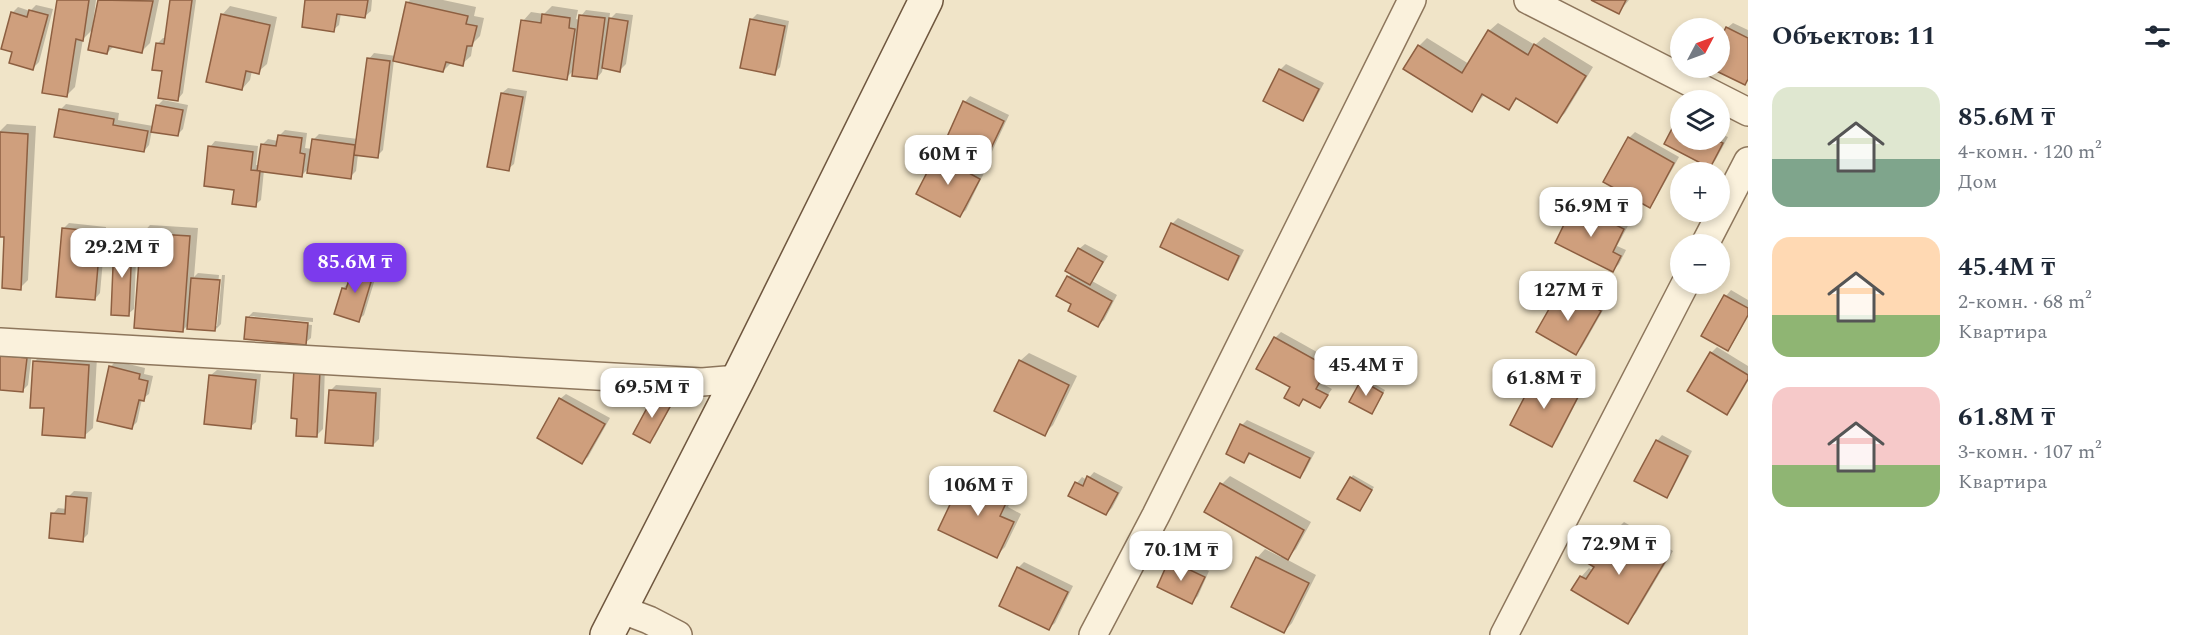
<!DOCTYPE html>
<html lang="ru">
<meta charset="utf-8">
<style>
:root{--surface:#fff;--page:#f2f2f3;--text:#1f2937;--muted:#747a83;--accent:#7c3aed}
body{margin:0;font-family:Spectral,serif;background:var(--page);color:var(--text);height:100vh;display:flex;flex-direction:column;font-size:22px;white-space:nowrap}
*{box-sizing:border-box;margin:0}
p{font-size:20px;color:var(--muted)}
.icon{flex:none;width:33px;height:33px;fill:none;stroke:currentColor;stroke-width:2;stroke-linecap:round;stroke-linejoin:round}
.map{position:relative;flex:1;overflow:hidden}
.side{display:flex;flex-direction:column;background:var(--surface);width:450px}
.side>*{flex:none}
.needle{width:39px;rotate:49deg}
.controls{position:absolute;left:1670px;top:18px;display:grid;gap:12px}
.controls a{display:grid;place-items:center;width:60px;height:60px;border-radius:50%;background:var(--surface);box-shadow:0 3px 9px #0003;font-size:30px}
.price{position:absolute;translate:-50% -51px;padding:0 14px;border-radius:12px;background:#fff;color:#222;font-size:20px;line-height:39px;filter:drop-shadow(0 2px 3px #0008)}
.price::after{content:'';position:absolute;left:50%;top:36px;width:18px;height:14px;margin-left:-9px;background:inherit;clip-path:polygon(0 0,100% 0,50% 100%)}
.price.active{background:var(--accent);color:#fff}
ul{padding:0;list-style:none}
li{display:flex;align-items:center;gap:18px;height:150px;padding:0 24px}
li span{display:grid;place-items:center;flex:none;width:168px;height:120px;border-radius:18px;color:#555}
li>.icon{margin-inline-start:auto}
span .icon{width:72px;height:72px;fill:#fffc;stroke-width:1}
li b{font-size:26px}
h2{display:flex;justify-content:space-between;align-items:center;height:72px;padding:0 24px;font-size:26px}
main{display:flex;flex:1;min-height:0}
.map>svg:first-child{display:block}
</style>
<main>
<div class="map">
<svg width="1748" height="635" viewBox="0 0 1748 635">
<rect width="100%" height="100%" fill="#f0e4c8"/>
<g fill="#0003">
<path d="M58,0H96L92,30L83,39L75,87L67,95Z"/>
<path d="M100,0H159L150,43L142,51L114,46L107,53L90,49Z"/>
<path d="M172,0H196L183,93L178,99L164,70L157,44L163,38H166Z"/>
<path d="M307,0H372L371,11L365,16L341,13L339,25L333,30Z"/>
<path d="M410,0H443L476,7L474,16L484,18L480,36L473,43L471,56L462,64L452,62L443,71L394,60L383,150L377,156L358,154L356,171L350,177L309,168L301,176L264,170L261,200L255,205L235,188L210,147L215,141L258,146L256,165H259L262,145L268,139L278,141L279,136L285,130L307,133L305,148L312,149L313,140L319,134L358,139L369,59L374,53L396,56L407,3Z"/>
<path d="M1594,0H1629L1619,12Z"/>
<path d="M36,5L53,9L39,62L33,68L14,51L12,13L18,7L30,11Z"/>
<path d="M230,6L277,17L267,64L258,72L252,71L250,80L242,89L222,15Z"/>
<path d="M552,6L578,10L576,19L580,20L581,16L586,10L610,13L609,20L616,13L633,15L626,64L620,70L603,67L602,72L597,78L574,70L566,78L523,21L531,12L544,14Z"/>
<path d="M757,14L789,21L780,67L775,73L751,20Z"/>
<path d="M1498,23L1535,45L1544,37L1593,67L1565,113L1557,121L1518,98L1508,108L1485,94L1472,110L1419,46L1427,38L1469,64L1489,31Z"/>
<path d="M1733,23L1748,30V80L1745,83L1713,68H1719V46L1727,28Z"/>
<path d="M1286,64L1324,83L1308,113L1302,119L1265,100L1280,70Z"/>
<path d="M508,88L527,91L514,164L508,169L502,93Z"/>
<path d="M970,96L1009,115L989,158L983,164L965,102Z"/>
<path d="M163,100L188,105L183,129L177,135L152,130L149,145L144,151L60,110L66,104L119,113L118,120L153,126L157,106Z"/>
<path d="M1680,119V140H1719V133L1728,137L1715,161L1710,167L1666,143Z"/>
<path d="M7,124L36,126L28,280L20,288L6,236L0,235V131Z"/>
<path d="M1635,132L1679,157L1655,200L1650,206L1629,138Z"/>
<path d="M942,151L984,173L966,210L960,215L937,156Z"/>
<path d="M1581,199L1629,224L1617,246L1626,250L1619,264L1613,270L1575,205Z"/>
<path d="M1178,218L1244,250L1233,272L1227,278L1172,224Z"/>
<path d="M69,223L106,227L100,293L95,299L64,228Z"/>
<path d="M150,225L198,228L194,277L198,273L219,275L214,326H217L222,275H225L221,324L215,330L189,324L183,330L142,234Z"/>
<path d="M121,237L137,238L134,309L128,314L116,243Z"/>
<path d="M1085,244L1108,256L1092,281L1117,295L1104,320L1098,325L1073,304L1068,277L1072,274L1079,249Z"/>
<path d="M361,260L379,266L364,315L358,320L343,288L349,283L355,266Z"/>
<path d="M1568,283L1606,305L1582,347L1576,353L1562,289Z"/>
<path d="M1731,290L1748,300V317L1733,343L1727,349L1703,335L1726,296Z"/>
<path d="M253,312L313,318V322L250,316V319L312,325L311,338L305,343L247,318Z"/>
<path d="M1281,332L1333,361L1321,383L1332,389L1320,406L1305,398L1299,404L1275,338Z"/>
<path d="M1717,347L1748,366V381L1733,407L1727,413L1711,353Z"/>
<path d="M0,349L32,352L28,385L22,391L0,388Z"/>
<path d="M43,353L97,357L93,428L84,436L45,407L34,362Z"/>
<path d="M1029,353L1077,376L1053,425L1044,434L1020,361Z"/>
<path d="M116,361L145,368L144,374L153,376L149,394L142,399L137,422L132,427L110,367Z"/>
<path d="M325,365L323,429L317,435L298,417L295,370Z"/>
<path d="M1544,369L1583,389L1557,440L1551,445L1539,374Z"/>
<path d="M217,370L261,374L256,422L250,427L211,375Z"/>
<path d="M1365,379L1385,390L1374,410L1362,381Z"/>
<path d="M336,385L381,388L379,439L373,445L330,391Z"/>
<path d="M661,391L675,399L655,436L649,442L655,396Z"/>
<path d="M566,394L610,418L588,457L582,462L560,399Z"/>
<path d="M1247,420L1315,452L1305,471L1300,477L1251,453L1244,462L1242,425Z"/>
<path d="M1662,435L1692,451L1672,490L1666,496L1657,441Z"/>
<path d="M990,468L1007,476L1002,486L1014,492L1008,507L1021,514L1005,547L996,556L964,480L972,472L982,476Z"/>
<path d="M1094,472L1123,487L1112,508L1106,514L1077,483L1082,477L1087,480Z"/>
<path d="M1353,475L1374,487L1360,510L1351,478Z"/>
<path d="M1230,476L1311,522L1296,549L1286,559L1316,575L1292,623L1284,632L1257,558L1265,549L1281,557L1283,555L1222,484Z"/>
<path d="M74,491L92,492L88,534L82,540L53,514L58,508L67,509L68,497Z"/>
<path d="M1624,522L1673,551L1636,613L1628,622L1581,577L1589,568L1593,571L1596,566L1595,546L1604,538L1610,541L1616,530Z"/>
<path d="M1176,555L1209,571L1198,596L1192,602L1171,561Z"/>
<path d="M1024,562L1073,586L1055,623L1049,628L1018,568Z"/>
</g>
<g fill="#cf9f7d" stroke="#8d5f41" stroke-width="1.5">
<path d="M57,0H89L83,41L76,39L67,97L42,93Z"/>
<path d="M98,0L153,1L142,53L109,46L107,54L88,50Z"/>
<path d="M170,0H192L178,101L158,98L162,71L152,70L156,43L164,44Z"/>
<path d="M305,0H368L365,18L337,14L334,32L302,27Z"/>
<path d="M1591,0H1626L1619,14Z"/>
<path d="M406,2L468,16L466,24L477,26L472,46H467L463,66L446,62L443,72L393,61Z"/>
<path d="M29,10L48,15L33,70L9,63L12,52L1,49L11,12L27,17Z"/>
<path d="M221,14L270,25L259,74L246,71L242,90L206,82Z"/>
<path d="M542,14L570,18L569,28L575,29L567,80L513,71L521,20L541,23Z"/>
<path d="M579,15L605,18L597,79L572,76Z"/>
<path d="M609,18L628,21L620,72L602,68Z"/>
<path d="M750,19L785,26L775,75L740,68Z"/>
<path d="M1726,27L1748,38V79L1745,85L1710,68H1719V42Z"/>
<path d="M1488,30L1528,55L1534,44L1586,76L1557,123L1516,98L1509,110L1482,94L1472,112L1403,69L1418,45L1462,73Z"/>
<path d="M367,58L390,61L378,158L354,155Z"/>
<path d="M1279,69L1319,89L1303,121L1263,101Z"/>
<path d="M501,93L523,97L509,171L487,167Z"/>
<path d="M963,101L1004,121L983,165L943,146Z"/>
<path d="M156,105L183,110L178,136L151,132Z"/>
<path d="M59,109L114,119L113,125L148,131L144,152L54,137Z"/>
<path d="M1677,119L1680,121V140H1716L1723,143L1710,168L1664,144Z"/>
<path d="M0,132L28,134L21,290L2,288L4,237H0Z"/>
<path d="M278,135L302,138L300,153L305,154L302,177L257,171L261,144L276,146Z"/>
<path d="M1628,137L1674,163L1650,208L1603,182Z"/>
<path d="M312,139L355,145L351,179L307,173Z"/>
<path d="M208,146L253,152L251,170L260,171L256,207L232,204L234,190L204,186Z"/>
<path d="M936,155L980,179L960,217L916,194Z"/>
<path d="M1574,204L1624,229L1613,252L1621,256L1613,272L1555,243Z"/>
<path d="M1171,223L1239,256L1228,280L1160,247Z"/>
<path d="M62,228L101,232L95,300L56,297Z"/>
<path d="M141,233L190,236L183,332L134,328Z"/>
<path d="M114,242L132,243L129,316L111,315Z"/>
<path d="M1078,248L1103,262L1090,285L1065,271Z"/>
<path d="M354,265L374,272L359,322L334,314L342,288L346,289Z"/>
<path d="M1067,276L1112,301L1098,327L1068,311L1071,304L1056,296Z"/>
<path d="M191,278L220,280L215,331L187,329Z"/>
<path d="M1561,288L1601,311L1576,355L1536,332Z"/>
<path d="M1724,295L1748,308V315L1728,351L1701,336Z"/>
<path d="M246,317L308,323L306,345L244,339Z"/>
<path d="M1274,337L1328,367L1316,389L1328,395L1320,408L1303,399L1299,406L1284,398L1290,387L1256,369Z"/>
<path d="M1710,352L1748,375V379L1727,415L1687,391Z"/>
<path d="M0,355L27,358L23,392L0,390Z"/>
<path d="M1019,360L1069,385L1045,436L994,411Z"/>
<path d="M33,361L89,365L85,438L42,435L44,408H30Z"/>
<path d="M109,366L140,374L139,379L148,381L144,401L139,400L132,429L97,421Z"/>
<path d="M294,369L320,370L317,437L296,436L297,419L291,418Z"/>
<path d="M1537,373L1579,395L1552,447L1510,425Z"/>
<path d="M209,375L256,380L251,429L204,424Z"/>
<path d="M1361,380L1383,393L1372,414L1349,402Z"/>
<path d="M329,390L376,393L373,446L325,443Z"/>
<path d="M654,395L671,405L650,443L633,434Z"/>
<path d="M559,398L605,424L582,464L537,438Z"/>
<path d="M1240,424L1310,458L1300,478L1249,453L1244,463L1226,454Z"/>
<path d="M1656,440L1688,456L1667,498L1634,481Z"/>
<path d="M981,475L1000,484L994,495L1007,501L1000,516L1014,522L997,558L938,530L962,479L976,486Z"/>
<path d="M1087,476L1118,493L1106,515L1068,496L1075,482L1083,486Z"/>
<path d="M1350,477L1372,490L1360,511L1337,499Z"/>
<path d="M1220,483L1304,530L1288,560L1204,512Z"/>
<path d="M66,496L87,498L83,542L49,538L51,513L65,514Z"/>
<path d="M1615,529L1666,560L1628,624L1571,590L1580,576L1586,579L1594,567L1584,561L1594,545L1603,550Z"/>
<path d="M1256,557L1309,583L1284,633L1231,607Z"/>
<path d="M1169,560L1205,577L1192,604L1157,587Z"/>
<path d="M1017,567L1068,592L1049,630L999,606Z"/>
</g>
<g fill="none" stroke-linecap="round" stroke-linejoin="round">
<g stroke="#8d765c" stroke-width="30">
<g id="street">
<path d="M1528,0L1748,112"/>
<path d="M1705,244L1748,161"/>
<path d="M0,342L702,382L738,379"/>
<path d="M620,609L649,620L678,635"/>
<path d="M1093,635L1156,515L1412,0"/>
<path d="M1504,635L1685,284"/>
</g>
</g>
<g stroke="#6f573f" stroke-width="36">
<path id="secondary" d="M607,635L738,379L926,0"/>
</g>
<use href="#street" stroke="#faf1dc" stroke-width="27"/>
<use href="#secondary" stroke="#faf1dc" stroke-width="33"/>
</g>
</svg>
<div class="controls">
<a><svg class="needle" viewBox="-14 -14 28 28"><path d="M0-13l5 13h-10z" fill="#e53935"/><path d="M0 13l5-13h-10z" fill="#747a83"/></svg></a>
<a><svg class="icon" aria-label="layers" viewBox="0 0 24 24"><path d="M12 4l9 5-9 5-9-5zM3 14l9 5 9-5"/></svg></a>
<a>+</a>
<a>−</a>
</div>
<b class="price" style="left:948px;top:186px">60M ₸</b>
<b class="price" style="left:1591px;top:238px">56.9M ₸</b>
<b class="price" style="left:122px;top:279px">29.2M ₸</b>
<b class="price active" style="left:355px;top:294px">85.6M ₸</b>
<b class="price" style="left:1568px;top:322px">127M ₸</b>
<b class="price" style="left:1366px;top:397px">45.4M ₸</b>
<b class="price" style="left:1544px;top:410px">61.8M ₸</b>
<b class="price" style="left:652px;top:419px">69.5M ₸</b>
<b class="price" style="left:978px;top:517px">106M ₸</b>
<b class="price" style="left:1619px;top:576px">72.9M ₸</b>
<b class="price" style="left:1181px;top:582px">70.1M ₸</b>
</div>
<section class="side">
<h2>Объектов: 11<svg class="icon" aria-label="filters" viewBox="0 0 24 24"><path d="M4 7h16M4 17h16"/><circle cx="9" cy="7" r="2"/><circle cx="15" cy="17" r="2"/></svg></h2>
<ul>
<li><span style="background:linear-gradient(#dfe7d0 60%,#7fa58c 0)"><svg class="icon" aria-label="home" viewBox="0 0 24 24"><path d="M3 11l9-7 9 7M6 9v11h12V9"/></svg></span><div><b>85.6M ₸</b><p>4-комн. · 120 m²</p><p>Дом</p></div></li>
<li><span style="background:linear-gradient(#ffd9b3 65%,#8fb573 0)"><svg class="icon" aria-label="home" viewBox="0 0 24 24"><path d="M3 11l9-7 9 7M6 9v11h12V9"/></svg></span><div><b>45.4M ₸</b><p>2-комн. · 68 m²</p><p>Квартира</p></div></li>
<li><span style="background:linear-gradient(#f6c9c9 65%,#8fb573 0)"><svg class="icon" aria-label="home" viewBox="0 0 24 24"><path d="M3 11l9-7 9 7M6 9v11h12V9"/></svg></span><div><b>61.8M ₸</b><p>3-комн. · 107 m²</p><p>Квартира</p></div></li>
</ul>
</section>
</main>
